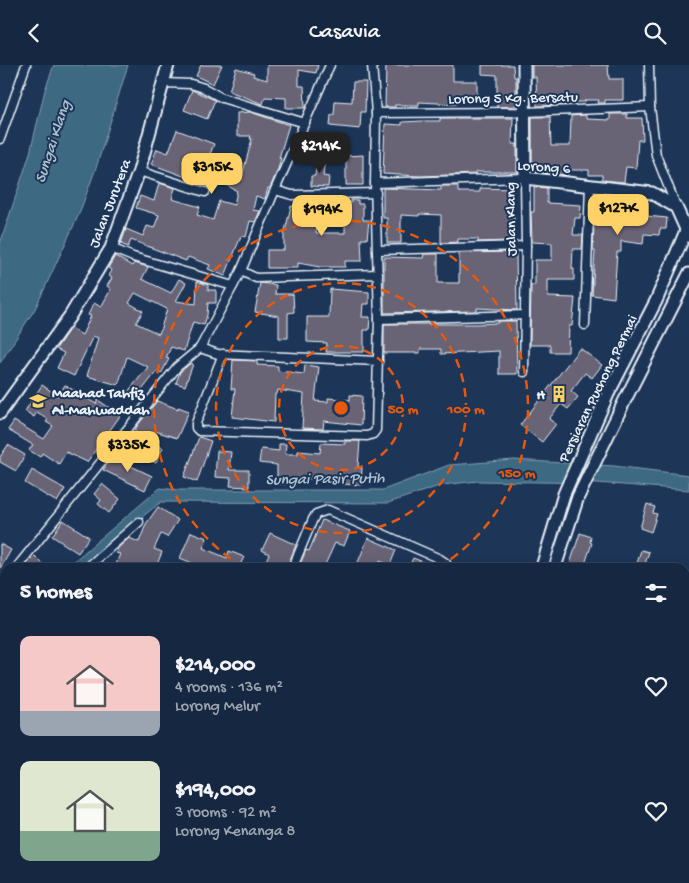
<!DOCTYPE html>
<meta charset="utf-8">
<style>
:root{--surface:#162841;--page:#23344c;--text:#f1f3f6;--muted:#9ea6b1;--line:#35445a;--accent:#ffd166}
body{margin:0;font-family:"Gochi Hand",sans-serif;background:var(--page);color:var(--text);height:100vh;display:flex;flex-direction:column;font-size:19px;white-space:nowrap}
*{box-sizing:border-box;margin:0}
p{font-size:16px;color:var(--muted)}
.icon{flex:none;width:28px;height:28px;fill:none;stroke:currentColor;stroke-width:2;stroke-linecap:round;stroke-linejoin:round}
.map{position:relative;flex:1;overflow:hidden}
.panel{position:absolute;left:0px;top:498px;width:690px;height:321px;display:flex;flex-direction:column;background:var(--surface);border-radius:15px 15px 0 0;box-shadow:0 2px 12px #0003,0 0 0 1px var(--line)}
.panel>*{flex:none}
.price{position:absolute;translate:-50% -42px;padding:0 11px;border-radius:10px;background:var(--accent);color:#111;font-size:16px;line-height:32px;filter:drop-shadow(0 1px 2px #0008)}
.price::after{content:'';position:absolute;left:50%;top:30px;width:15px;height:11px;margin-left:-8px;background:inherit;clip-path:polygon(0 0,100% 0,50% 100%)}
.price.on{background:#222;color:#fff}
ul{padding:0;list-style:none}
li{display:flex;align-items:center;gap:15px;height:125px;padding:0 20px}
li span{display:grid;place-items:center;flex:none;width:140px;height:100px;border-radius:10px;color:#555}
li>.icon{margin-inline-start:auto}
span .icon{width:60px;height:60px;fill:#fffc;stroke-width:1}
li b{font-size:21px}
h2{display:flex;justify-content:space-between;align-items:center;height:60px;padding:0 20px;font-size:21px}
header{display:flex;justify-content:space-between;align-items:center;height:65px;padding:0 20px;background:var(--surface);font-size:22px;font-weight:600}
.map>svg:first-child{display:block}
</style>
<header><svg class="icon" aria-label="back" viewBox="0 0 24 24"><path d="M15 5l-7 7 7 7"/></svg>Casavia<svg class="icon" aria-label="search" viewBox="0 0 24 24"><circle cx="10" cy="10" r="6"/><path d="M15 15l6 6"/></svg></header>
<div class="map">
<svg width="689" height="818" viewBox="0 0 689 818">
<rect width="100%" height="100%" fill="#1d3557"/>
<filter id="ink" filterUnits="userSpaceOnUse"><feTurbulence type="fractalNoise" baseFrequency=".02" numOctaves="2"/><feDisplacementMap in="SourceGraphic" scale="10" xChannelSelector="R" yChannelSelector="G"/><feConvolveMatrix kernelMatrix="1 2 1 2 8 2 1 2 1" color-interpolation-filters="sRGB"/></filter>
<g filter="url(#ink)">
<path fill="#344360" d="M254,814H329L327,818H264Z"/>
<g fill="#5b736e" stroke="#a2b2b3">
<path d="M348,814H424L423,818H347Z"/>
<path d="M554,814H630L629,818H565Z"/>
</g>
<g fill="#3e6983" stroke="#829fb2">
<path d="M54,0H128L96,103L79,149L35,244L0,298V179L30,88L45,25Z"/>
<path d="M514,395L614,401L689,410V425L597,418L478,416L442,420L388,438L161,437L142,452L86,502H67L160,423L179,425H383L449,400Z"/>
</g>
<g fill="#686375" stroke="#e8f1f8" fill-rule="evenodd">
<path d="M201,0H222L213,19L196,11Z"/>
<path d="M267,0H318L316,8L299,5V21H304L305,43H286V33L265,32L263,39L229,26L236,3L254,8L253,11L267,15Z"/>
<path d="M386,0H453V16H477V36H457V39L419,37V40H395V42H385Z"/>
<path d="M482,0H513L514,12H516V41L497,42V10L482,9Z"/>
<path d="M532,0H608L609,14H623V35H605V38H598L599,35H585V37H566V40L537,41L536,12H532Z"/>
<path d="M353,17H366L365,47H361L360,64L330,61L331,50H334L335,36L352,37Z"/>
<path d="M192,25L215,35L207,54L184,45Z"/>
<path d="M250,47L289,60L279,93H281L278,104L270,123H268L265,134L256,131L253,145L260,146L255,157L250,156L246,172L241,171L225,211L208,204L210,200L188,192L186,196L131,175L128,182L121,179L126,164L143,171L147,161L154,163L159,150L136,143L140,131L154,136L159,118L175,123L172,134L200,142L197,150L213,155L219,136L234,140L237,126L212,112L208,122L202,120V118L151,99L157,84L168,88L177,65L214,79L205,102L223,109L227,102L242,111L252,74H250L251,71H237V48Z"/>
<path d="M610,49H627V53H642L643,75H638L636,103L626,102L624,117L602,115V110H589V105H568V110L532,106V52H550L551,81H570L571,51L586,50V54L610,55Z"/>
<path d="M440,53H513L512,79H517V107H476V109L420,111L383,109L385,59L402,60V57L423,56H440Z"/>
<path d="M363,90V120H346V91Z"/>
<path d="M317,91L325,92L323,111L329,112L328,122L311,121V111H315Z"/>
<path d="M441,121H458V127H480V123L512,124V149H514V162H509V176L478,177V174H458V177L441,178V150L419,149V151L401,150V178H387V153H383V123L441,125Z"/>
<path d="M534,122L547,123V138L581,140L580,153H575L573,170H583L582,184H573L572,204H574V215H548V232L575,233L572,261H569L568,287H550V280H530L531,220H535V195H552V178L532,177L531,147H534Z"/>
<path d="M599,129L641,134V137H647L646,151L667,153L666,164H660L659,170L644,169L643,179L621,176V187H617L614,233L592,230L595,186H593L594,157H596Z"/>
<path d="M324,135L351,138V135H358V139H363V155H369L367,174H361L362,196H345V202H320L298,198V203H267V185H284V170L291,141L306,145L307,143L323,146ZM319,152L345,154V168H316Z"/>
<path d="M516,187L517,245L477,243V246L384,248V192L423,193L424,189H438V218H459V188Z"/>
<path d="M115,191L132,201L134,198L148,202L142,214L171,228L179,214L186,218L176,236L196,239L197,216L208,220V225H216V238H208L207,250L204,260L193,257L184,286L171,282L166,293L169,294L161,309L157,306L135,334L127,328L148,302L127,292L118,320L87,311L98,273L93,271L74,311L57,303L64,288L56,284L70,263L82,270L91,251L88,250L94,238L101,242L111,224L107,221L112,213L109,211L112,205L108,203ZM135,228L167,244L159,269L136,258L143,246L129,238Z"/>
<path d="M260,218L276,220L275,229H293L294,247L288,248V273H279V251L255,247Z"/>
<path d="M330,224L369,227V239H363L362,252H370L369,265H364V287H326L327,278L307,277V252H329Z"/>
<path d="M498,256H516L517,309H499V286L441,289V284H420V288H384V259H476L498,258Z"/>
<path d="M580,283L602,300L592,313L585,308L571,326L578,332L568,344L561,339L549,354L556,359L542,377L520,360Z"/>
<path d="M233,295L257,296V300L278,301V306L304,309L305,300L319,302L315,336L328,337V333L350,335V330L362,331L361,360L324,356L323,364L302,363L304,329L278,325L277,329H275L274,357L232,352L235,324H231Z"/>
<path d="M191,298L193,299L185,321L176,318L180,307Z"/>
<path d="M42,320L58,331L65,320L96,339L98,335L111,344L109,351L113,346L120,351L87,397L66,387L59,399L42,388L40,392L29,385L33,380L8,365L14,356L44,374L53,361L46,357L48,354L37,347L34,352L25,346Z"/>
<path d="M157,336L178,344V342L189,346L177,373L155,366L150,377L163,383L156,398L130,386L133,379L130,378L137,361Z"/>
<path d="M199,372L211,376L197,417L184,412Z"/>
<path d="M345,376H360L358,402L362,403L361,420L342,419V413L311,411V414L294,413V419H277V400L259,398L261,384L279,386V379H286L285,389H298V386L320,388L321,378L345,379Z"/>
<path d="M8,380L25,390L16,406L0,397V392Z"/>
<path d="M217,386L231,387L229,405H249V422L230,421L231,413L215,412Z"/>
<path d="M112,392L152,411L145,425L103,405Z"/>
<path d="M32,405L65,424L57,437L25,418Z"/>
<path d="M102,419L120,434L109,448L98,439L101,435L94,429Z"/>
<path d="M647,439L655,442L653,448L657,449L651,467L640,463Z"/>
<path d="M158,442L178,455L167,472L161,469L154,484L162,487L156,502H115L120,489L116,488L118,483L129,473L139,477L146,459Z"/>
<path d="M63,455L89,472L78,488L52,471Z"/>
<path d="M322,455L350,466L344,481L335,478L324,502H299L306,485L309,486Z"/>
<path d="M191,467L207,473L203,483L227,493L229,486L244,492L239,502H202L180,493Z"/>
<path d="M270,468L296,480L287,502H263L269,489L262,485Z"/>
<path d="M580,468L591,472L590,477L592,478L584,502H569Z"/>
<path d="M368,473L396,485L390,500L380,496L378,502H356Z"/>
<path d="M0,479L11,485L0,504Z"/>
<path d="M641,485L649,487L644,502H636Z"/>
<path d="M35,491L46,502H24Z"/>
<path d="M413,493L436,502H409Z"/>
</g>
<g fill="none" stroke-linecap="round" stroke-linejoin="round">
<g stroke="#e8f1f8" stroke-width="11">
<g id="street">
<path d="M649,0L650,42L656,90L676,141"/>
<path d="M163,18L191,19L204,23L222,33L305,58"/>
<path d="M376,48L525,47L650,42"/>
<path d="M0,74L26,0"/>
<path d="M139,106L205,127"/>
<path d="M375,118L525,113L526,181L524,307"/>
<path d="M275,125L292,130L376,128"/>
<path d="M111,183L133,192L233,221"/>
<path d="M377,185L526,181"/>
<path d="M241,206L256,213L378,209"/>
<path d="M379,254L525,250"/>
<path d="M585,260L590,120"/>
<path d="M200,283L218,289L378,296"/>
<path d="M223,289L196,358V363L199,366L367,371L373,369L376,365L379,254L375,118L376,48L372,0"/>
<path d="M17,502L177,302L200,283L241,206L275,125L330,0"/>
<path d="M88,502L139,457"/>
<path d="M293,502L313,454L316,449L328,445L440,494L446,498V502"/>
<path d="M0,522L5,516"/>
<path d="M0,582L5,578"/>
<path d="M685,605L689,606"/>
<path d="M0,691L5,693"/>
<path d="M0,783L5,785"/>
<path d="M257,814L266,818"/>
<path d="M86,818L93,814"/>
<path d="M317,818L318,814"/>
</g>
</g>
<g stroke="#e8f1f8" stroke-width="15">
<g id="secondary">
<path d="M524,0L525,113L652,128L676,142L689,171"/>
<path d="M0,348L70,251L111,183L139,106L168,0"/>
<path d="M542,502L564,429L608,329L656,236L686,166"/>
<path d="M555,502L578,432L625,335L689,209"/>
<path d="M449,818L451,814"/>
<path d="M466,818L467,814"/>
</g>
</g>
<use href="#street" stroke="#1d3557" stroke-width="8"/>
<use href="#secondary" stroke="#1d3557" stroke-width="11"/>
</g>
</g>
<g fill="none" stroke="#e8590c" stroke-width="2.5" stroke-dasharray="9 6">
<circle cx="341" cy="343" r="62"/>
<circle cx="341" cy="343" r="125"/>
<path d="M243 502A187 187 0 1 1 439 502"/>
</g>
<defs>
<g id="building-bare" transform="scale(1.35)"><path d="M-4-6H4V6H1V3H-1V6H-4ZM-2.5-4.3h1.7v1.8h-1.7ZM.8-4.3h1.7v1.8H.8ZM-2.5-1h1.7V.8h-1.7ZM.8-1h1.7V.8H.8Z" fill="#ffd166" stroke="#1d3557" stroke-width="2.5" paint-order="stroke"/></g>
<g id="school-bare" transform="scale(1.35)"><path d="M0-5L7-2L0 1L-7-2ZM-4 1L0 2.5L4 1V4Q0 6-4 4Z" fill="#ffd166" stroke="#1d3557" stroke-width="2.5" paint-order="stroke"/></g>
</defs>
<g fill-rule="evenodd">
<use href="#building-bare" x="559" y="329"/>
<use href="#school-bare" x="38" y="336"/>
</g>
<g text-anchor="middle" stroke-width="4" stroke-linejoin="round" paint-order="stroke">
<g font-size="15" fill="#e8f1f8" stroke="#1d3557">
<text transform="translate(513 32) rotate(-1)" y="5">Lorong 5 Kg. Bersatu</text>
<text transform="translate(544 101) rotate(4)" y="5">Lorong 6</text>
<text transform="translate(109 138) rotate(-69)" y="5">Jalan Jurutera</text>
<text transform="translate(510 154) rotate(-91)" y="5">Jalan Klang</text>
<text transform="translate(597 323) rotate(-64)" y="5">Persiaran Puchong Permai</text>
</g>
<g font-size="15" font-weight="bold" fill="#e8f1f8" stroke="#1d3557" text-anchor="start">
<text x="52" y="332">Maahad Tahfiz<tspan x="52" dy="17">Al-Mahwaddah</tspan></text>
<text x="545" y="334" text-anchor="end">H</text>
</g>
<g font-size="16" font-style="italic" fill="#acc1cf" stroke="#1d3557">
<text transform="translate(51 76) rotate(-72)" y="6">Sungai Klang</text>
<text transform="translate(325 412) rotate(-1)" y="6">Sungai Pasir Putih</text>
</g>
</g>
<circle cx="341" cy="343" r="8" fill="#e8590c" stroke="#1d3557" stroke-width="2.5"/>
<g font-size="15" text-anchor="middle" font-weight="bold" fill="#e8590c" stroke="#1d3557" stroke-width="4" stroke-linejoin="round" paint-order="stroke">
<text x="403" y="348">50 m</text>
<text x="466" y="348">100 m</text>
<text x="517" y="412">150 m</text>
</g>
</svg>
<b class="price on" style="left:320px;top:109px">$214K</b>
<b class="price" style="left:212px;top:130px">$315K</b>
<b class="price" style="left:618px;top:171px">$127K</b>
<b class="price" style="left:322px;top:172px">$194K</b>
<b class="price" style="left:128px;top:408px">$335K</b>
<section class="panel">
<h2>5 homes<svg class="icon" aria-label="filters" viewBox="0 0 24 24"><path d="M4 7h16M4 17h16"/><circle cx="9" cy="7" r="2"/><circle cx="15" cy="17" r="2"/></svg></h2>
<ul>
<li><span style="background:linear-gradient(#f6c9c9 75%,#9aa5b1 0)"><svg class="icon" aria-label="home" viewBox="0 0 24 24"><path d="M3 11l9-7 9 7M6 9v11h12V9"/></svg></span><div><b>$214,000</b><p>4 rooms · 136 m²</p><p>Lorong Melur</p></div><svg class="icon" aria-label="heart" viewBox="0 0 24 24"><path d="M12 20l-8-8c-3-5 5-10 8-4 3-6 11-1 8 4z"/></svg></li>
<li><span style="background:linear-gradient(#dfe7d0 70%,#7fa58c 0)"><svg class="icon" aria-label="home" viewBox="0 0 24 24"><path d="M3 11l9-7 9 7M6 9v11h12V9"/></svg></span><div><b>$194,000</b><p>3 rooms · 92 m²</p><p>Lorong Kenanga 8</p></div><svg class="icon" aria-label="heart" viewBox="0 0 24 24"><path d="M12 20l-8-8c-3-5 5-10 8-4 3-6 11-1 8 4z"/></svg></li>
</ul>
</section>
</div>
